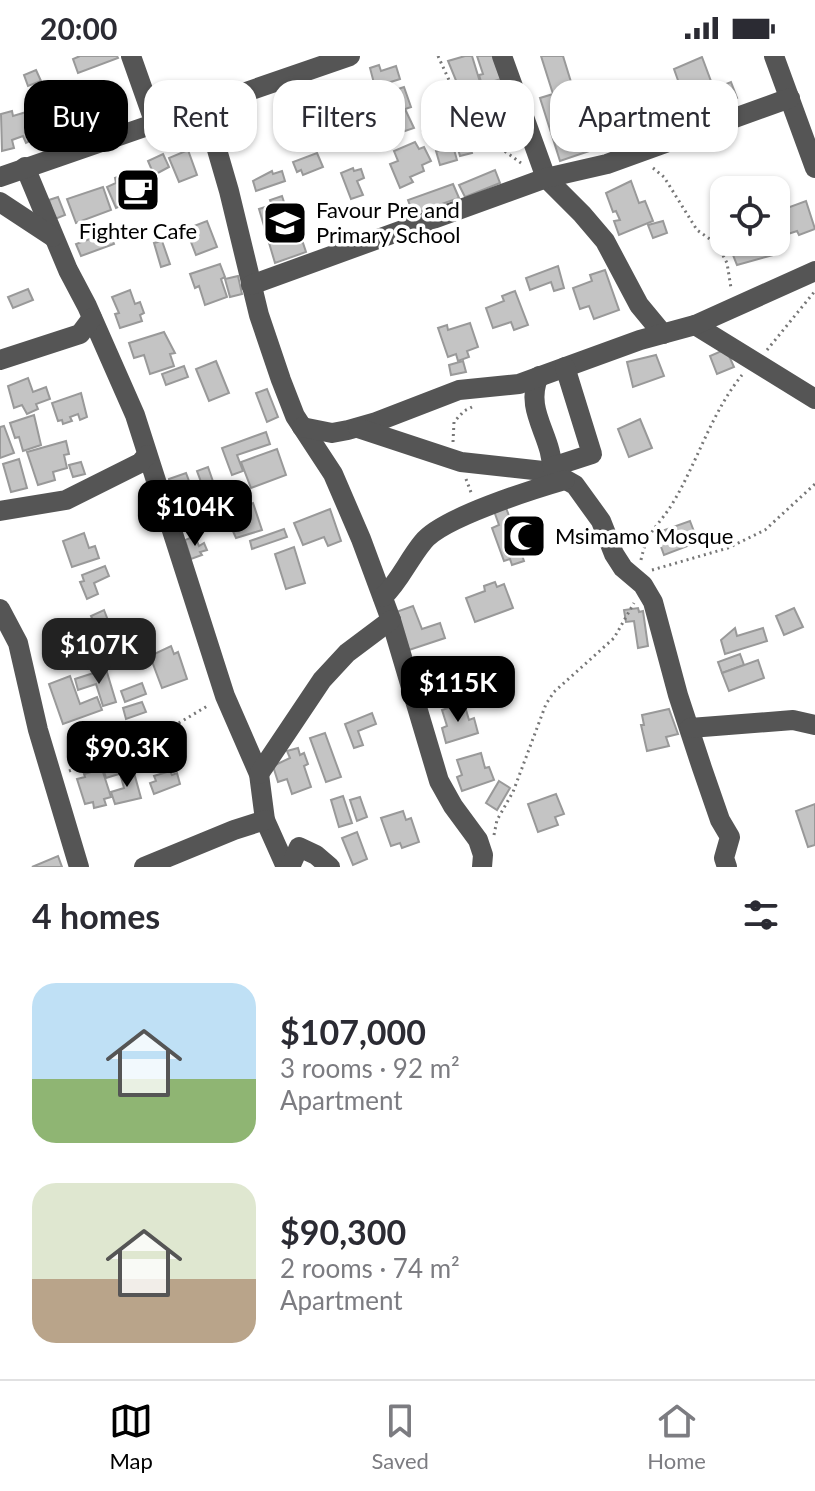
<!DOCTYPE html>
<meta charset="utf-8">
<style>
:root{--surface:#fff;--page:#f7f7f7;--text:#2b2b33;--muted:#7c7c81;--line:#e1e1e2;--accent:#000}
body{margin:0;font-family:Lato,sans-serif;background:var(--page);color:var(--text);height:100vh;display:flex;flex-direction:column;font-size:30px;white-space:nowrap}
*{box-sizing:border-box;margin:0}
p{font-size:26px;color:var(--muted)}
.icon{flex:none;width:44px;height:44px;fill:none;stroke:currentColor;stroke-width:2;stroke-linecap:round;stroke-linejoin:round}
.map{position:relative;height:811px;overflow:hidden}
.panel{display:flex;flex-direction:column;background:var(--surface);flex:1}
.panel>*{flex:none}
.hud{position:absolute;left:24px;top:24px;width:768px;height:72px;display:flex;gap:16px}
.buttons{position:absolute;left:710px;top:120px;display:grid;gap:16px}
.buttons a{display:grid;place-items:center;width:80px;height:80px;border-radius:16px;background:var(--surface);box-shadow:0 2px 6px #0004;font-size:40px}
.price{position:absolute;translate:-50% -68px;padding:0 18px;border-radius:16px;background:var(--accent);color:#fff;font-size:26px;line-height:52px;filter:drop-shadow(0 2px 4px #0008)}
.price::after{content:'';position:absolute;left:50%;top:48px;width:24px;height:18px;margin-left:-12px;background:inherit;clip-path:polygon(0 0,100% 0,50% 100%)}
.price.on{background:#222;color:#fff}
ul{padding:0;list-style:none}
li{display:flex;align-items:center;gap:24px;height:200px;padding:0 32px}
li span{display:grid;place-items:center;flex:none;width:224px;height:160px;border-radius:24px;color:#555}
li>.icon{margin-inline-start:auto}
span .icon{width:96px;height:96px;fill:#fffc;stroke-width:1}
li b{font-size:34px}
h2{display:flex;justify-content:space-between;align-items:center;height:96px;padding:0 32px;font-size:34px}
.chip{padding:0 28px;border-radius:24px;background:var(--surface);box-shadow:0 2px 6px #0004;font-size:28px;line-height:72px}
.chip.on{background:var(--accent);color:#fff}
.status{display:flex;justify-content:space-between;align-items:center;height:56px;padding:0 40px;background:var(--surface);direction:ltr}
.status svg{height:22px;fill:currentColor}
.tabs{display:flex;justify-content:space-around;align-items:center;height:112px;border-top:2px solid var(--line);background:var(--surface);font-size:22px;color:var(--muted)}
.tabs a{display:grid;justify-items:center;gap:4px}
.tabs .on{color:var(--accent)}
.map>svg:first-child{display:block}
</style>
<div class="status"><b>20:00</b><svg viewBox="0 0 49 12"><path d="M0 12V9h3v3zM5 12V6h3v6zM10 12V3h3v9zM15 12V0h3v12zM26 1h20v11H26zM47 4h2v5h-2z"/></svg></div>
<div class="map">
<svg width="815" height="811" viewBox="0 0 815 811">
<rect width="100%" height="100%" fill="#fff"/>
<g fill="#c4c4c4" stroke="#999" stroke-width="2">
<path d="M80,0H117L118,2L78,17L73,3Z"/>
<path d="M465,0H472L480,26L470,29L473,37L494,30L497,40L466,49L448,5Z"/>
<path d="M477,0H493L501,23L482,29L479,19L483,18Z"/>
<path d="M541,0H563L592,94L560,105L540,42L553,38Z"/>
<path d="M702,1L712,28L706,30L708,37L682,50L676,32L680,30L674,13Z"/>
<path d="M379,9L381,15L396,10L400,23L375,31L370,12Z"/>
<path d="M36,14L41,25L28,30L24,19Z"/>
<path d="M731,26L737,42L726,46L721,30Z"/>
<path d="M67,30L76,53L67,56L71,65L61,69L57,60L47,64L38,41Z"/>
<path d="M646,30L651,44L669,37L676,57L644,68L632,35Z"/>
<path d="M404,31L411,51L405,53L414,72L376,85L372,72L390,66L388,59L384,60L377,40Z"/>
<path d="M114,33L119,52L93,59L89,47L104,42L103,36Z"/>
<path d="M342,39L345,47L351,45L354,53L362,51L367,66L352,71L354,75L339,81L342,88L329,92L314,57L329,52L327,45Z"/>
<path d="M33,54L42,79L26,87L23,80L12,84L14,92L2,95L1,58L12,55L13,60Z"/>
<path d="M489,60L493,71L475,77L472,65Z"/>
<path d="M466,75L472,97L460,100L454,79Z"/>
<path d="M415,86L419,93L424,91L431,105L422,109L424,115L410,121L413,126L400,132L390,108L398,105L394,95Z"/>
<path d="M453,90L457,104L440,109L436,95Z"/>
<path d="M188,94L197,119L179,126L169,102Z"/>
<path d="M317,97L323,111L303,119L301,114L297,116L293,106Z"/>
<path d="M163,98L169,111L154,119L148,105Z"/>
<path d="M353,112L354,115L361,113L364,122L357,125L363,139L351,143L341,117Z"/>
<path d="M495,114L500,127L465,141L459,129Z"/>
<path d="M272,115L273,118L282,115L285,125L256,135L253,125Z"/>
<path d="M129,117L131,121L139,118L147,139L140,142L141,146L127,152L125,148L116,152L107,131L116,127L115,122Z"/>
<path d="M631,125L639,147L645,145L653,165L619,179L614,165L620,164L616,155L613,156L606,137Z"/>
<path d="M453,128L459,142L413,158L408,144Z"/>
<path d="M103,131L111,154L76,167L67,143Z"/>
<path d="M282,140L296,183L301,181L306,196L275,207L259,153L272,149L270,144Z"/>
<path d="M58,141L65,159L55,163L49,144Z"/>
<path d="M806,145L815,173L799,179L797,175L785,179L776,156Z"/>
<path d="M207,165L217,191L196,199L186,173Z"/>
<path d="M663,165L667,177L653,182L648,169Z"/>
<path d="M109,176L114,188L81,200L76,188Z"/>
<path d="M162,185L170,208L161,211L154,187Z"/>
<path d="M737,186H768L773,199L737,209L729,189Z"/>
<path d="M220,208L225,221L221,223L227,241L205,249L199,230L195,232L190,218Z"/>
<path d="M558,210L564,232L554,235L551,226L530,234L526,222Z"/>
<path d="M605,214L619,254L594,263L589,250L580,253L573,232L592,225L590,219Z"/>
<path d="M238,220L242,238L230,241L225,223Z"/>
<path d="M28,233L33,244L13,252L8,241Z"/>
<path d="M130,234L135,248L140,246L144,257L140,259L142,265L120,272L115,258L119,257L112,241Z"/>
<path d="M515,235L528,269L514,274L511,266L493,272L486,252L504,245L502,240Z"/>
<path d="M470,267L478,291L467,295L469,301L458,305L456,298L448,301L438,272L447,269L448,274Z"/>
<path d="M164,276L175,297L170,298L174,310L150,318L144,299L134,302L129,287Z"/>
<path d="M726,293L734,311L717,318L710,300Z"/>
<path d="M656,299L664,320L633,331L627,306Z"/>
<path d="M216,305L229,337L209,345L196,313Z"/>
<path d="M463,305L466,316L451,319L449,309Z"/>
<path d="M184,310L188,321L166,329L162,318Z"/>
<path d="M28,322L33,336L46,331L50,343L36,348L38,353L27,358L22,349L14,352L8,330Z"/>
<path d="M267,333L278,361L267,366L256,337Z"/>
<path d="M81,337L87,361L80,364L78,358L70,361L72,365L63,368L62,364L58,365L52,347Z"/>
<path d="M34,359L41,389L23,395L19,381L15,382L10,367Z"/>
<path d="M640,363L652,392L629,401L618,373Z"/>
<path d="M4,370L14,397L0,402V371Z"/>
<path d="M266,376L270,388L237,399L243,415L232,419L222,392Z"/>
<path d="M66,385L69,398L64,399L67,412L53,416L55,424L38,429L27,396Z"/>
<path d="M277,393L286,419L251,432L241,406Z"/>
<path d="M19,403L27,432L11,436L3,408Z"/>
<path d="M81,406L85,418L73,421L69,409Z"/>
<path d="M208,411L218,440L179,456L175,439L169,441V423L186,417L194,438L204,434L197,415Z"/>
<path d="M223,442L227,454L180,472L176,460Z"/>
<path d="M253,447L262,474L236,482L232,473L237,471L232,455Z"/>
<path d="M506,452L511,465L515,464L526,498L522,499L524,505L512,509L510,503L504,505L492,472L499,469L494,455Z"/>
<path d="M330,453L341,485L328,490L324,481L303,489L294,467Z"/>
<path d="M690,465L698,486L664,499L656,477Z"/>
<path d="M284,473L287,481L252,493L250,485Z"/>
<path d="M84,477L89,492L95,490L99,502L72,511L63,485Z"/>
<path d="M195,480L199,490L204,487L207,494L200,496L202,499L191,503L185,484Z"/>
<path d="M294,491L305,527L286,533L275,498Z"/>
<path d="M105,510L109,520L94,527L98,538L87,543L80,526L84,525L82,519Z"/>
<path d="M495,526L497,531L504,528L513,552L475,566L466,542L485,535L484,530Z"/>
<path d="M413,550L422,573L440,567L445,582L409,594L396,556Z"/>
<path d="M638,552L639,556L643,555L648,590L638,592L634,565L626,566L624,554Z"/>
<path d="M794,552L803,571L784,579L776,560Z"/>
<path d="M104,554L109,567L96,572L91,560Z"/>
<path d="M125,571L128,580L132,578L136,591L109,600L105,587L109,586L106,577Z"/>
<path d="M735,572L737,580L763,572L767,585L725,598L721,584Z"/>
<path d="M171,590L174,598L178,596L187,623L162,632L150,600Z"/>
<path d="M740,598L744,609L722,617L718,606Z"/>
<path d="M758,604L764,622L729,635L722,617Z"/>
<path d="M106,613L116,646L103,650L96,628L78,634L75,623Z"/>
<path d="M70,620L80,648L97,641L102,654L63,668L49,628Z"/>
<path d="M142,627L146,638L125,646L121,635Z"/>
<path d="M142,646L146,656L126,663L123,652Z"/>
<path d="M464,647L469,664L474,662L478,677L446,687L442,672L447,670L442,654Z"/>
<path d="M669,653L678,678L666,681L669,690L647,695L641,669H644L642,659Z"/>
<path d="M372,657L376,668L358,675L363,689L354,692L345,668Z"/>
<path d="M325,677L341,721L326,726L310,682Z"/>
<path d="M298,692L300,699L304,697L308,708L304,710L311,731L292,738L287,723L278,726L273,710L290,702L287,695Z"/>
<path d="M481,697L485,712L489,711L494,724L462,735L457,721L462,719L457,704Z"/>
<path d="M119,707L122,717L106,722L103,712Z"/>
<path d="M102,713L111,741L104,743L106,749L94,752L93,746L85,748L77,723L85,721L84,718Z"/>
<path d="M133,713L141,742L115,748L111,736L124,732L120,717Z"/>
<path d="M170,715L172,719L177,717L180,728L154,738L150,727L156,725L154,720Z"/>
<path d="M499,725L510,732L497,754L486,747Z"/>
<path d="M556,738L564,758L555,761L558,769L538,776L528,748Z"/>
<path d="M343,740L352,767L339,771L331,744Z"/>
<path d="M360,741L367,761L357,765L350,744Z"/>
<path d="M815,748V789L808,791L796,755Z"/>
<path d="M403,755L406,764L411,762L419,786L402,792L400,787L391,790L381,762Z"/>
<path d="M357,776L367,803L353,809L342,782Z"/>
<path d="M58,800L62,811H32Z"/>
</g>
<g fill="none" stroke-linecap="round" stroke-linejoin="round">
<g stroke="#777" stroke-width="3" stroke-dasharray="2 4" stroke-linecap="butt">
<path d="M438,0L470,70L521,107"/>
<path d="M422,76L502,52"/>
<path d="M653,112L664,121L697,174L717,188L727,207L731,232"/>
<path d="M767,294L815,235"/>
<path d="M453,386L454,366L464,355L472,351"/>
<path d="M466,423L472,439"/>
<path d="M641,504C647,474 660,469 674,445C698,404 712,356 742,319"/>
<path d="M652,514L728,492L765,474L815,428"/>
<path d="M69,715L152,683L209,649"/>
<path d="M494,779L497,764L513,736L546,648L554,636L614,582L634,547"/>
</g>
<g stroke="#555" stroke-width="20">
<path d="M131,0L154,65"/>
<path d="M502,0L546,122L582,158L605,185L639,249L663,278"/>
<path d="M774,0L815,112"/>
<path d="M204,49L229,135L259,259L281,324L295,360L333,418L361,483L391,564L439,725L453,750L478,784L483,799L482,811"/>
<path d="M25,111L68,214L87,250L135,359L225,640L259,718L265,764L286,811"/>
<path d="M0,121L350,0"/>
<path d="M0,146L53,181"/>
<path d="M251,229L546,122L607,108L790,42"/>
<path d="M695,269L815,343"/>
<path d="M0,304L80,278L92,262"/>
<path d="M539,320C523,355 554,381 552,416"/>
<path d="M302,371L332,377L348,374L376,366L459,334L519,328L640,284L695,269L815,215"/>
<path d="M358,372L461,406L552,416L575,429L601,465L614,498L623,512L643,529L653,546L678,639L702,712L720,764L730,781L724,802L727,811"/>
<path d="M552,411L592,398L565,311"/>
<path d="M0,455L66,444L140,407L147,399"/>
<path d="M383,541C400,525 408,504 423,486C441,462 534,433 565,424"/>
<path d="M0,553L18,587L38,674L79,811"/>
<path d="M690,672L793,664L815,669"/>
<path d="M259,718L322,624L347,597L391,564"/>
<path d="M144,811L234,774L265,764"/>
<path d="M290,811L299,791L316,799L330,811"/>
</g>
</g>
<defs>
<g id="cafe-square" transform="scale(2.3)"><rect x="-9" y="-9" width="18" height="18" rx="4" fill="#000" stroke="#fff"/><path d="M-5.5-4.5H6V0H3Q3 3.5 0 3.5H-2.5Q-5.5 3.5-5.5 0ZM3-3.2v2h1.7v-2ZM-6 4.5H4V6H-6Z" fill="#fff"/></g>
<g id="school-square" transform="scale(2.3)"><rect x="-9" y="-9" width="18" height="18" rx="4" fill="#000" stroke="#fff"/><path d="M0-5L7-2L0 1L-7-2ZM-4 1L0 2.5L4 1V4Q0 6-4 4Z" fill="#fff"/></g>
<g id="mosque-square" transform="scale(2.3)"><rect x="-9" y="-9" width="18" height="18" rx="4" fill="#000" stroke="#fff"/><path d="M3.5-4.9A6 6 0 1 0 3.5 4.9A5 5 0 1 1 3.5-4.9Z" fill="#fff"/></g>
</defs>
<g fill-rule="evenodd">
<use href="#cafe-square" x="138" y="134"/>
<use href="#school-square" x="285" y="167"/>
<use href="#mosque-square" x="524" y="480"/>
</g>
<g text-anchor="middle" stroke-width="7" stroke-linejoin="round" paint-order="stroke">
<g font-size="22" fill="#000" stroke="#fff" text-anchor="start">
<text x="316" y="162">Favour Pre and<tspan x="316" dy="25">Primary School</tspan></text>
<text x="138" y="183" text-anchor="middle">Fighter Cafe</text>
<text x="555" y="488">Msimamo Mosque</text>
</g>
</g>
</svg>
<div class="buttons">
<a><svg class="icon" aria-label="locate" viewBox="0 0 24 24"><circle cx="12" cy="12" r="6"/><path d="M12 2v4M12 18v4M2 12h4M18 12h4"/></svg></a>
</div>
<b class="price" style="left:195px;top:492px">$104K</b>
<b class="price on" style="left:99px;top:630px">$107K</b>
<b class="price" style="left:458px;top:668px">$115K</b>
<b class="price" style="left:127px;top:733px">$90.3K</b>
<div class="hud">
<a class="chip on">Buy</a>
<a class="chip">Rent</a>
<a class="chip">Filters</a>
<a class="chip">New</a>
<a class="chip">Apartment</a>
</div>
</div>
<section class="panel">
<h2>4 homes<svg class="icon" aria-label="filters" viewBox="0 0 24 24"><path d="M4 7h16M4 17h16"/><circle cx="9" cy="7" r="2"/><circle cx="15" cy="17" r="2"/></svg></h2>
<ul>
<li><span style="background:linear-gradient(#bfe0f5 60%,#8fb573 0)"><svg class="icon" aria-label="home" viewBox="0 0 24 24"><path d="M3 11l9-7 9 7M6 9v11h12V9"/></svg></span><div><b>$107,000</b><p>3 rooms · 92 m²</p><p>Apartment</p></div></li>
<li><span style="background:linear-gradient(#dfe7d0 60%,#b9a48a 0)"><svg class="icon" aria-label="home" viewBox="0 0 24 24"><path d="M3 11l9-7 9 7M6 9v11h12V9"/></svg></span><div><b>$90,300</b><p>2 rooms · 74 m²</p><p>Apartment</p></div></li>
</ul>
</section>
<nav class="tabs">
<a class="on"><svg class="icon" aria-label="map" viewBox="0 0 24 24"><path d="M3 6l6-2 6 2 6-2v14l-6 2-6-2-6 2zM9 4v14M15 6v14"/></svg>Map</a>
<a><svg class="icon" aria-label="saved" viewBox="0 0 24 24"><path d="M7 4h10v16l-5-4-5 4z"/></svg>Saved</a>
<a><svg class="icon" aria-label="home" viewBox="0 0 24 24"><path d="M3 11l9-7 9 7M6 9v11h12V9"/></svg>Home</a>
</nav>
